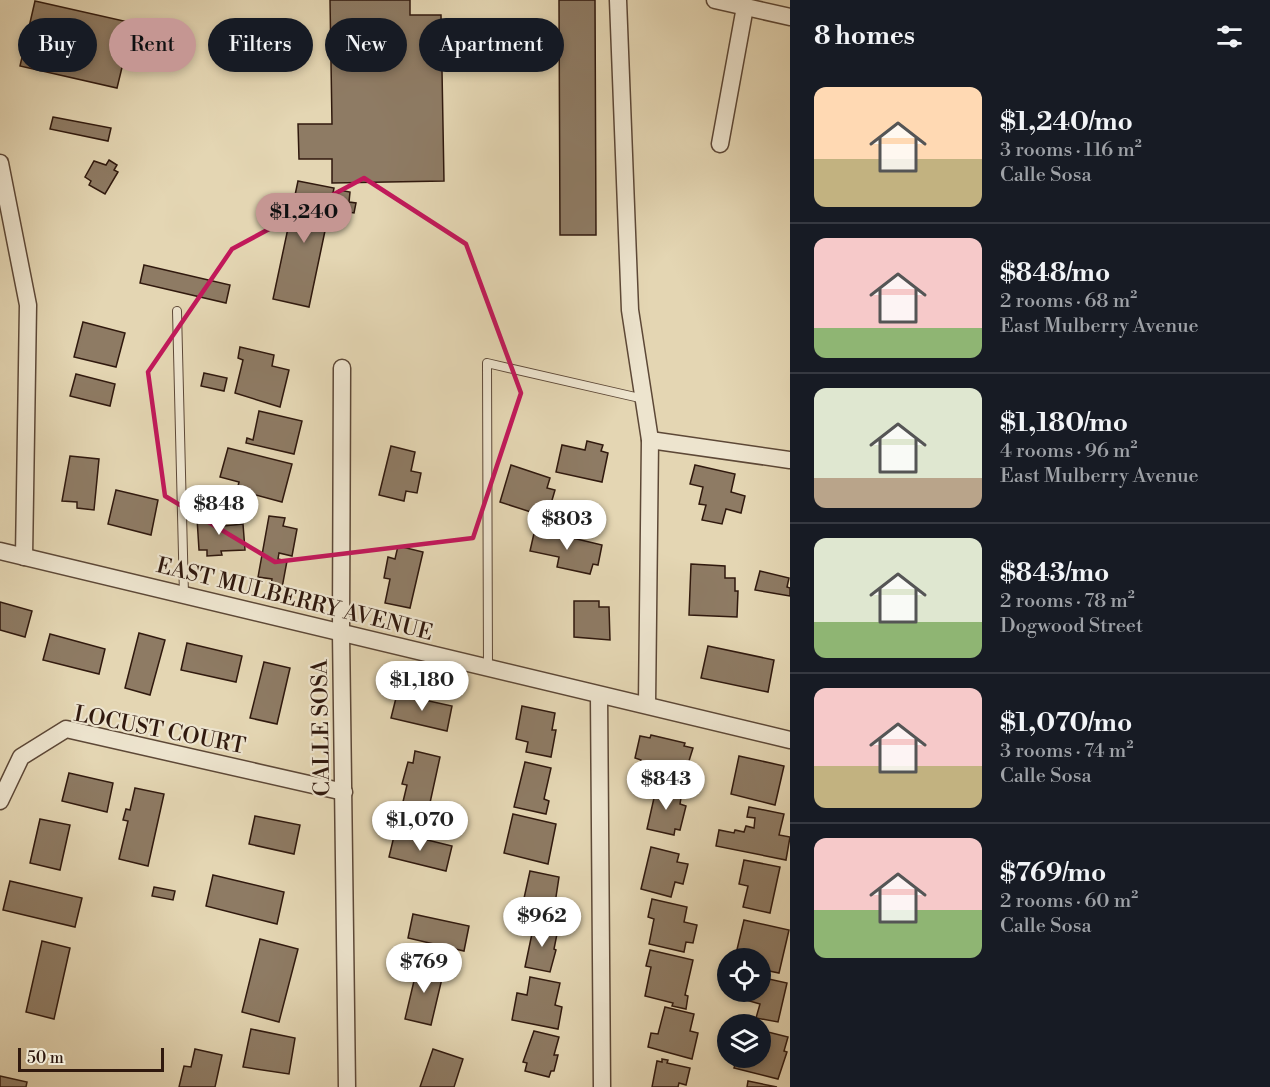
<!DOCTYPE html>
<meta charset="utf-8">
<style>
:root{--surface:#171b24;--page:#242831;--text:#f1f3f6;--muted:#9ea1a6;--line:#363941;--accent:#c59692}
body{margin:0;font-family:"Libre Bodoni",serif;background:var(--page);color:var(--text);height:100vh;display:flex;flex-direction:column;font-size:22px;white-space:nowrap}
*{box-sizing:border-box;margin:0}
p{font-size:20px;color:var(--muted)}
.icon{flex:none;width:33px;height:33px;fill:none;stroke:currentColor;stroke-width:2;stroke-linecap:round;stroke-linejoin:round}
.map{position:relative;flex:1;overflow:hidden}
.details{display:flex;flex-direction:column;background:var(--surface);width:480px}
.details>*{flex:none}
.guide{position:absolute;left:18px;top:18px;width:570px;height:54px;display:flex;gap:12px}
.tools{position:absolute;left:717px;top:948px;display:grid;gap:12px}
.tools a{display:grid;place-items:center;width:54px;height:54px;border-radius:50%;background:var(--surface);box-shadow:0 3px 9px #0003;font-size:30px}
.scale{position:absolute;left:18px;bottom:15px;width:146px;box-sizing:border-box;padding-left:6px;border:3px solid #30190e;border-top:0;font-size:16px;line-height:21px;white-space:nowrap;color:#30190e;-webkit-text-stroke:4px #ede4ce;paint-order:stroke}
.price{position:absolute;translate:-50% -51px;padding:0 14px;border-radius:21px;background:#fff;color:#222;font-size:20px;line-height:39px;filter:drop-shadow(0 2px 3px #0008)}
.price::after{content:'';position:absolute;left:50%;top:36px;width:18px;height:14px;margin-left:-9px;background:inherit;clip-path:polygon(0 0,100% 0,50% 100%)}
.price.active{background:var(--accent);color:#111}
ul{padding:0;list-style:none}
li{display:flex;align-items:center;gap:18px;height:150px;padding:0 24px}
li+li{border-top:2px solid var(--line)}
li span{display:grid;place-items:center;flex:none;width:168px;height:120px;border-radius:12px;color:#555}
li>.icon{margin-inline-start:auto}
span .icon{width:72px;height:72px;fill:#fffc;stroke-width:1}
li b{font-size:26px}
h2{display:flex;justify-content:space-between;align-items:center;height:72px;padding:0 24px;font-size:26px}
.pill{padding:0 21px;border-radius:27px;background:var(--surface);box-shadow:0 3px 9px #0003;font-size:21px;line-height:54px}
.pill.active{background:var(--accent);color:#111}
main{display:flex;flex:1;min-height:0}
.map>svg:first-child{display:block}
</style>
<main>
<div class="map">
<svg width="790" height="1087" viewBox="0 0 790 1087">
<rect width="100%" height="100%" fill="#e4d6b3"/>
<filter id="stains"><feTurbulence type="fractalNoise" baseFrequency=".00333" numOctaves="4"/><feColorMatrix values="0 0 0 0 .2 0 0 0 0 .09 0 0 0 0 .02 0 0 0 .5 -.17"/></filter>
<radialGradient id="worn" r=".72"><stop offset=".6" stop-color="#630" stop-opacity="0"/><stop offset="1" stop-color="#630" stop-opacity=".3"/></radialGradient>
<g fill="#8e7b64" stroke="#30190e" stroke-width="1.5">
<path d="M330,0H410V15H441L444,181L332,183V159H299L298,124H332Z"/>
<path d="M559,0H595L596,235H560Z"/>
<path d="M35,1L146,26L140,54L126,51L117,88L20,66Z"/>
<path d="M53,117L111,128L108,141L50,129Z"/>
<path d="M109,160L117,165L114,170L118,172L105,194L89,185L91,181L85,177L94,161L106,165Z"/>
<path d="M298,181L334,188L309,307L273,299Z"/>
<path d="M339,190L350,192L349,202L356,203L354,213L335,210Z"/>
<path d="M144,265L230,285L226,303L140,283Z"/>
<path d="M83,322L125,333L116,367L74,357Z"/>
<path d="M240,347L274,355L272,366L289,370L280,407L235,393L243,360L238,358Z"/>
<path d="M204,373L227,378L224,391L201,386Z"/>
<path d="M76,374L115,384L110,406L70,396Z"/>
<path d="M259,411L302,421L294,454L246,443L247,438L253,440Z"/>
<path d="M587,441L603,445L601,451L608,453L602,482L556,472L562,445L585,450Z"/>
<path d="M391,446L415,452L411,471L421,473L417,493L406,491L404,501L379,495Z"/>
<path d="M228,448L292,464L282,502L237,490L239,482L220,477Z"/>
<path d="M70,456L99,459L94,510L77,508V502L62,501Z"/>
<path d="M511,465L550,478L547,488L555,490L550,507L540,504L537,514L500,502Z"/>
<path d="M695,465L735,474L731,492L745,496L741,513L726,509L722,524L702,520L706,505L699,504L703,487L690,484Z"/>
<path d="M116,490L158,500L151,535L108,524Z"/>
<path d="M269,516L285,518L283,526L297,529L292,556L279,553L278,559L287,561L282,588L271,586L272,579L258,577Z"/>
<path d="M197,518H224V526L243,524L245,550L221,551L222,555L207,556V550H199Z"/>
<path d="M535,529L602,545L598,565L593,564L590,574L557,567L559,557L530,551Z"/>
<path d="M398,546L423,552L410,608L385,603L390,579L384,578L388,557L395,559Z"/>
<path d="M691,564L725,566V578H735V591H738L737,617L689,615Z"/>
<path d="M760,571L789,578L787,587L790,588V596L755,590Z"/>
<path d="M574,601H599V607H609L610,640L574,637Z"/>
<path d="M0,602L32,611L25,637L0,630Z"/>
<path d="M139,633L165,640L150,695L125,688Z"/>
<path d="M50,634L105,649L99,674L43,660Z"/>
<path d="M187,643L242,656L236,682L181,670Z"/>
<path d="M708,646L774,660L768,692L701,678Z"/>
<path d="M264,662L290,668L277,724L250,718Z"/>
<path d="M397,694L452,706L447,731L391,718Z"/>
<path d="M522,706L555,713L552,730H556L551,757L526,752L528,742L516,739Z"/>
<path d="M651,735L685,743L684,746L693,748L683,780L639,770L641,760L635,758L640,736L650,738Z"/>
<path d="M415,751L440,757L428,812L402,806L407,785L402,784L408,762L413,763Z"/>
<path d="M739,756L784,766L775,805L731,794Z"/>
<path d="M525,762L551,768L544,799L549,801L546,814L514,807Z"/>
<path d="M69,773L113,783L107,812L62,801Z"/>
<path d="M652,785L682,792L680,804L686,806L680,830L675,829L674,835L647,829L654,798L649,797Z"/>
<path d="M135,788L164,794L148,866L119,859L128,821L123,820L126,809L130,810Z"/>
<path d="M749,807L784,814L779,835L790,837L786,860L716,846L719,830L734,833L735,830L744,832L746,826L754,828L755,818L747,817Z"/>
<path d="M513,814L556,824L548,864L504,853Z"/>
<path d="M255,816L300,825L294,854L249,844Z"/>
<path d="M40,819L70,825L60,870L30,863Z"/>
<path d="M395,832L452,846L446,871L389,857Z"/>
<path d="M651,847L679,854L677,862L688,864L683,884L675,882L671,897L641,889Z"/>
<path d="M744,860L780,867L770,913L743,907L748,886L739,884Z"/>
<path d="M530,871L559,877L554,910L551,909L549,919L521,912Z"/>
<path d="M213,875L284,892L277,924L206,906Z"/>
<path d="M10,881L82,898L75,927L3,910Z"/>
<path d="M154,887L175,891L173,900L152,896Z"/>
<path d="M652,899L687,907L684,922L697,925L693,943L686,942L684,952L649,944L654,919L648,917Z"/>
<path d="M413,914L469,926L464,951L408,938Z"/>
<path d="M744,920L789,930L779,973L760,969V958H735Z"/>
<path d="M534,924L558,929L554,949L556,950L550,972L525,967Z"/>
<path d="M260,939L298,949L279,1022L242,1012Z"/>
<path d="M42,941L70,948L54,1019L26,1012Z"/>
<path d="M650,950L693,960L685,995L688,996L686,1009L672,1006L673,1003L645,996L651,967L646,966Z"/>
<path d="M418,964L444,970L431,1025L405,1019Z"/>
<path d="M530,977L560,983L555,1005L562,1007L558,1029L512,1020L517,993L527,995Z"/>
<path d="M760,977L787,983L778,1022L756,1018L760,1004L739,998L740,992H760Z"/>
<path d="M665,1007L694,1014L690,1031L698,1033L692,1059L648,1047L651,1033L658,1034Z"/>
<path d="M251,1029L295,1038L289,1074L243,1067Z"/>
<path d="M760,1030L788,1037L784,1051L787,1052L778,1079L734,1068L737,1058H760Z"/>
<path d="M534,1031L559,1037L554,1055H558L554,1071H551L549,1077L525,1071L527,1063L523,1062Z"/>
<path d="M195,1049L222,1055L215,1087H179L184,1066L191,1067Z"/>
<path d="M433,1049L463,1059L454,1087H420Z"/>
<path d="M662,1059L668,1060L667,1063L690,1068L686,1085L679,1083L678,1087H652L657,1061L662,1062Z"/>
<path d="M0,1076L27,1082L26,1087H0Z"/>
<path d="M748,1081L777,1087H747Z"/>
</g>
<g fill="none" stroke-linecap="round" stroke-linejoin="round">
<g stroke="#5d4837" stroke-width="10">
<g id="lane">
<path d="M177,311L184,595"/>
<path d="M488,668L487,363L644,399"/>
</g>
</g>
<g stroke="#5d4837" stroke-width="19">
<g id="street">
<path d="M618,0L630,310L650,440L647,704"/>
<path d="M715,0L790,17"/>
<path d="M720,144L745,7"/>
<path d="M0,163L28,305L24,557"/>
<path d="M342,368L341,632L347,1087"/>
<path d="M650,440L790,460"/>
<path d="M0,551L790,740"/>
<path d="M599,695L602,1087"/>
<path d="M0,801L21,757L66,729L344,792"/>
</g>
</g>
<use href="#lane" stroke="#ede4ce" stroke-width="8"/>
<use href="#street" stroke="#ede4ce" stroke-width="16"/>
</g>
<path fill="none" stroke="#c2185b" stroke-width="4.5" stroke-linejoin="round" d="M364,178L466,244L521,393L473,538L275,562L165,496L148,372L232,249Z"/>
<g text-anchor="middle" stroke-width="4.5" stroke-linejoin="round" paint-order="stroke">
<g font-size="22" fill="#30190e" stroke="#ede4ce">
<text transform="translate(295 598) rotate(14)" y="8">EAST MULBERRY AVENUE</text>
<text transform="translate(320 728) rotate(-91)" y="8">CALLE SOSA</text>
<text transform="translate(160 729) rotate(11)" y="8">LOCUST COURT</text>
</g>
</g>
<rect width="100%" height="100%" filter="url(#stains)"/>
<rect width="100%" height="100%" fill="url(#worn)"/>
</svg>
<div class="tools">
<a><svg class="icon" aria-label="locate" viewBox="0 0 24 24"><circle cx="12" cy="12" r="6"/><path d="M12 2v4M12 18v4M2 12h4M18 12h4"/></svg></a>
<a><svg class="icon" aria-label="layers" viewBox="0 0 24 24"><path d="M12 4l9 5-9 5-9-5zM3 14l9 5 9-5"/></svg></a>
</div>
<div class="scale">50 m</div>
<b class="price active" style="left:304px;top:244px">$1,240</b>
<b class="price" style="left:219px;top:536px">$848</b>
<b class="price" style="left:567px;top:551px">$803</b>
<b class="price" style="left:422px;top:712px">$1,180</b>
<b class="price" style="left:666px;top:811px">$843</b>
<b class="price" style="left:420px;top:852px">$1,070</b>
<b class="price" style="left:542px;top:948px">$962</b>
<b class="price" style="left:424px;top:994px">$769</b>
<div class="guide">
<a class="pill">Buy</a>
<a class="pill active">Rent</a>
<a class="pill">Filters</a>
<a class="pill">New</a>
<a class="pill">Apartment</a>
</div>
</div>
<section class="details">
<h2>8 homes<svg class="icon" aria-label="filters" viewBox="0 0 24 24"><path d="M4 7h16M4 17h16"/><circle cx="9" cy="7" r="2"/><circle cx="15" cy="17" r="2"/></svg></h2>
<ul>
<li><span style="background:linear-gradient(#ffd9b3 60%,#c2b280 0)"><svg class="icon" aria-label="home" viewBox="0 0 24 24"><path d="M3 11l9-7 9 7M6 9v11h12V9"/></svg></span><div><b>$1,240/mo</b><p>3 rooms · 116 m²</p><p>Calle Sosa</p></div></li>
<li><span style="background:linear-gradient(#f6c9c9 75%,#8fb573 0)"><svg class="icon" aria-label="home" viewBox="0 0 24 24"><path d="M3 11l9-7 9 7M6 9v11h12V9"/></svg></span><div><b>$848/mo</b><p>2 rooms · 68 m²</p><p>East Mulberry Avenue</p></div></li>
<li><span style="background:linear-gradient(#dfe7d0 75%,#b9a48a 0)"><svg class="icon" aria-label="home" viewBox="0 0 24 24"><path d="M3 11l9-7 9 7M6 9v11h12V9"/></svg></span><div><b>$1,180/mo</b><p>4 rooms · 96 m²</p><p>East Mulberry Avenue</p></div></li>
<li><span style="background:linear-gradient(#dfe7d0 70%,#8fb573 0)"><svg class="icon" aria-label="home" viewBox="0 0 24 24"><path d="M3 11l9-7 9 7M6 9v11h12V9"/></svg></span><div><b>$843/mo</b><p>2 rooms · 78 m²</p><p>Dogwood Street</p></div></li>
<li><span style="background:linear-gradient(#f6c9c9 65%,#c2b280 0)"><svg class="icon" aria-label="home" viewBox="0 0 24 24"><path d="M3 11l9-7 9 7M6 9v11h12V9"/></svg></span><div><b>$1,070/mo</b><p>3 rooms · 74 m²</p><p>Calle Sosa</p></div></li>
<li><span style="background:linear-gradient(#f6c9c9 60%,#8fb573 0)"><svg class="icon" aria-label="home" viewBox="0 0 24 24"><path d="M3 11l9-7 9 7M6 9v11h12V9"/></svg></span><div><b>$769/mo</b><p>2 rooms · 60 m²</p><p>Calle Sosa</p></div></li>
</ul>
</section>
</main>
